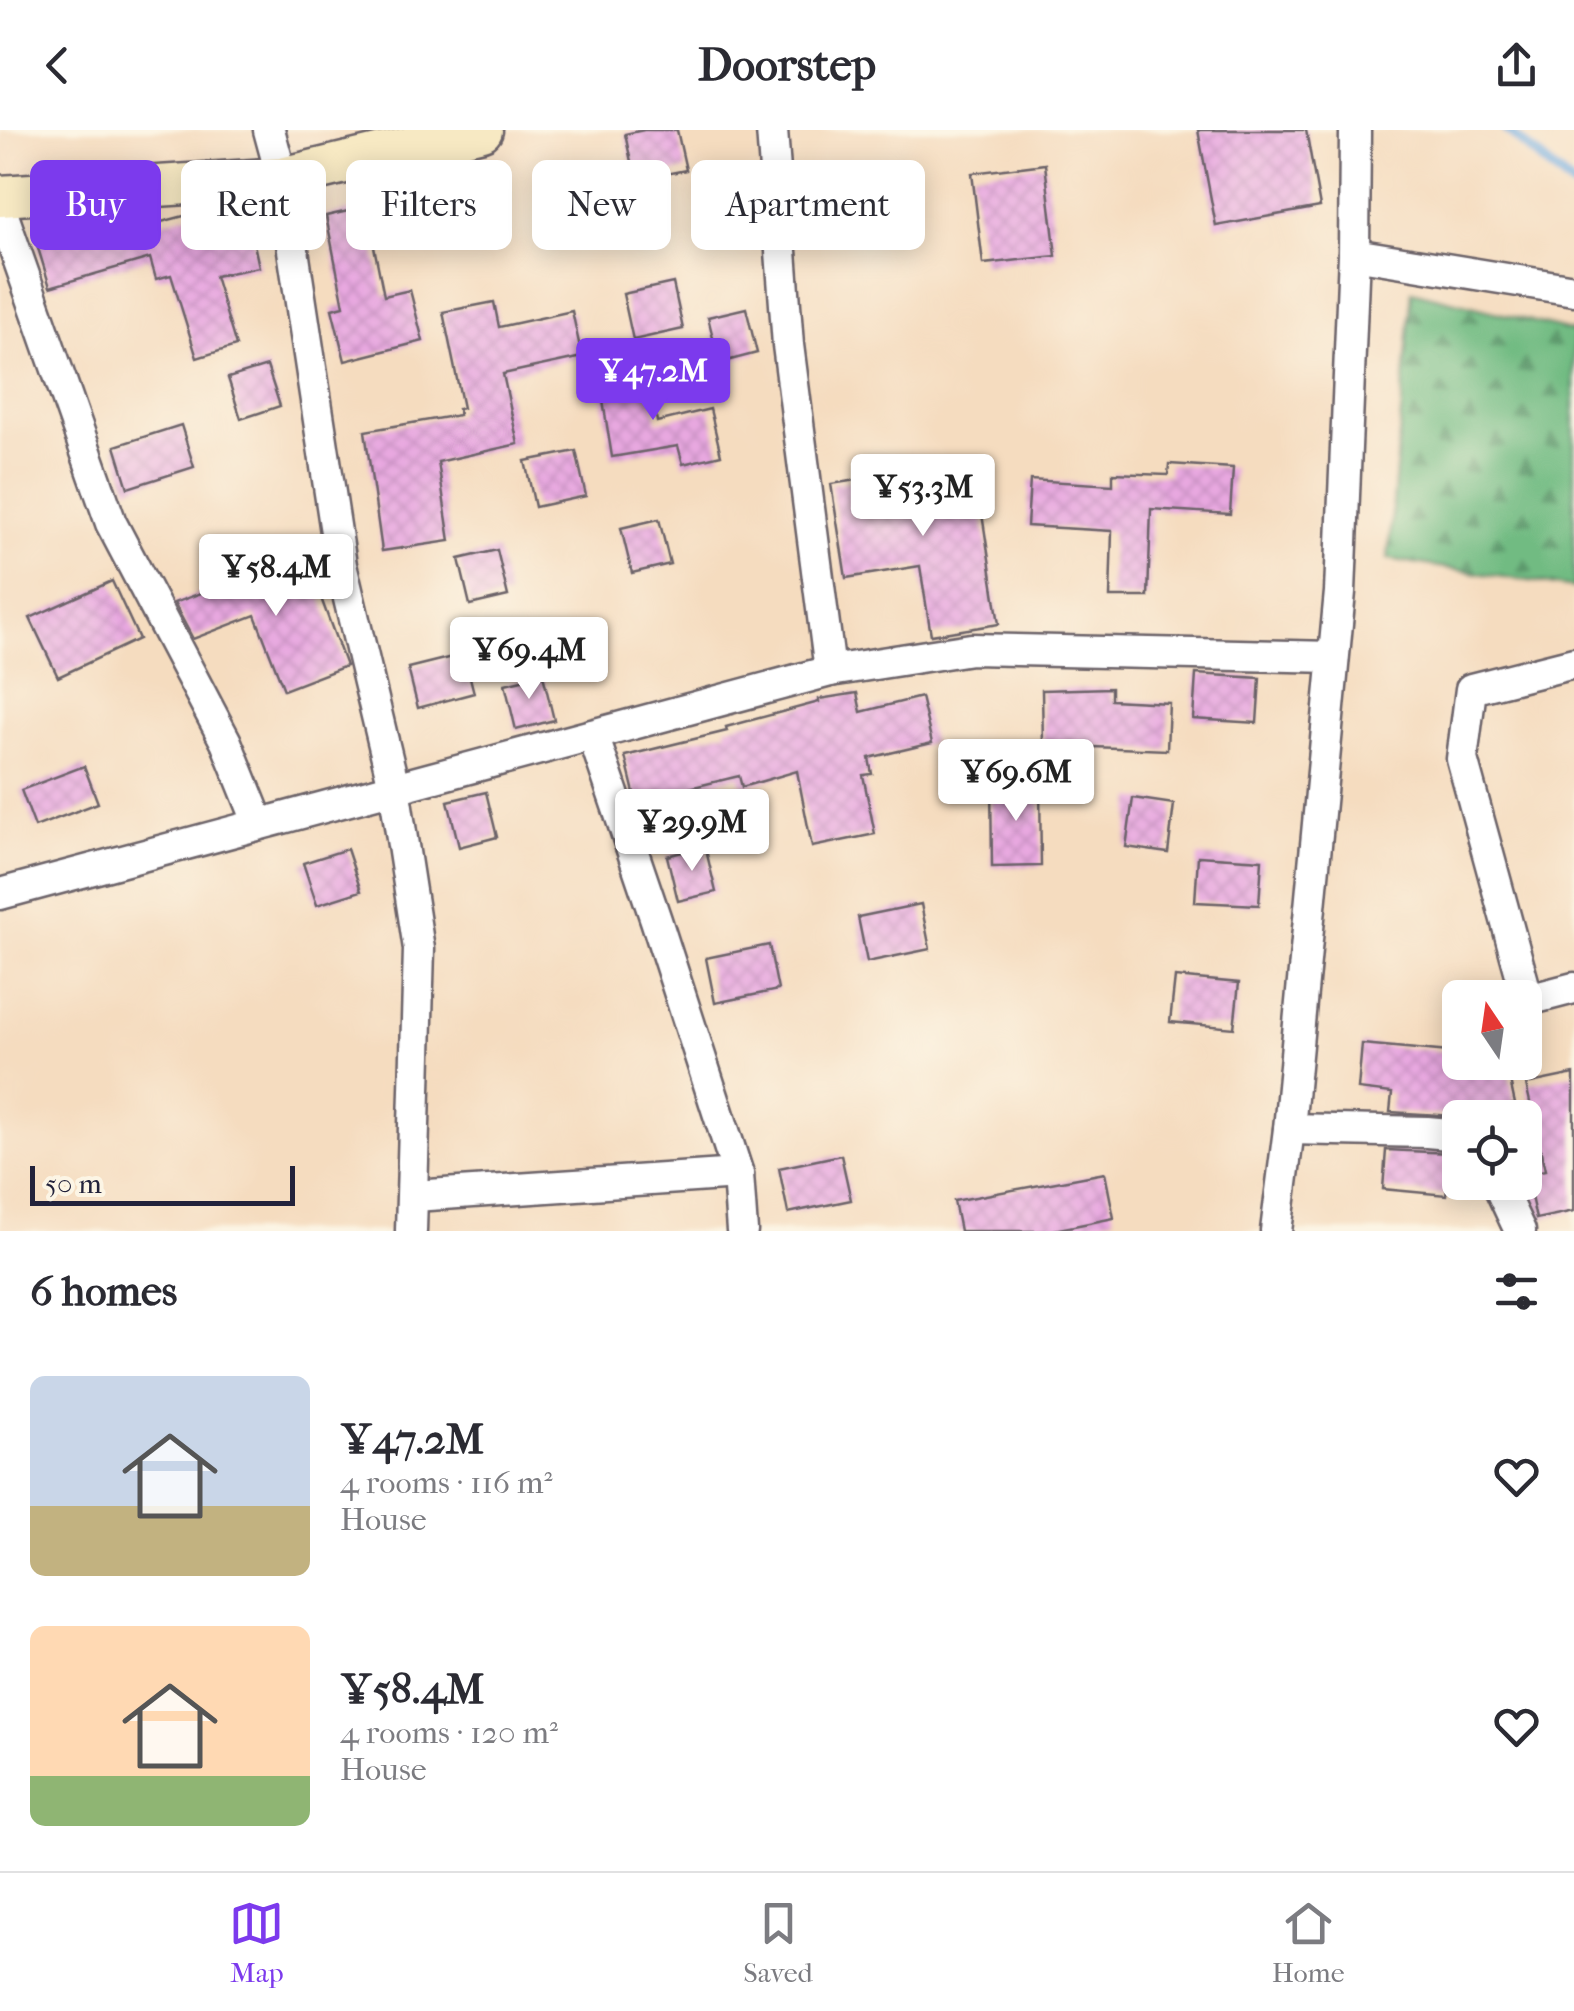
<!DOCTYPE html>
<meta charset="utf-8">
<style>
:root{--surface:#fff;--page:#f7f7f7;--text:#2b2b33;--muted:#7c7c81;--line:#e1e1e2;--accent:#7c3aed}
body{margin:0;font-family:"IM FELL French Canon",serif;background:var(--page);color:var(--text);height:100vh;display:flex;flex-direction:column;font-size:38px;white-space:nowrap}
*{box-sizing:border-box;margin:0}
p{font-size:32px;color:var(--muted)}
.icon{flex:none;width:55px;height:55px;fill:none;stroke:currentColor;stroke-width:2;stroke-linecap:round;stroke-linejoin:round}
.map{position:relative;height:1101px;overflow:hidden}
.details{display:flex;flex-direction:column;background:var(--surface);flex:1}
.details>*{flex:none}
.hud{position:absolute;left:30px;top:30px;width:1000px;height:90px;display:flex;gap:20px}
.needle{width:65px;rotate:347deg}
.tools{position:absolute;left:1442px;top:850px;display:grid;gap:20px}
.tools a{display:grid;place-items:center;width:100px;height:100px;border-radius:15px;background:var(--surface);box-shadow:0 5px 25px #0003;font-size:50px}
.scale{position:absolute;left:30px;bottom:25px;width:265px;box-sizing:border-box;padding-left:10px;border:5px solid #22223b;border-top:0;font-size:28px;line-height:35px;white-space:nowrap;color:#22223b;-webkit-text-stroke:8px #fcf5e5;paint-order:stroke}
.price{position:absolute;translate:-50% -85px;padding:0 22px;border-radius:10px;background:#fff;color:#222;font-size:32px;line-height:65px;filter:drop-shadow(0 2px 5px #0008)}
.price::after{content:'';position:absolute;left:50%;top:60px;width:30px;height:22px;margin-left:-15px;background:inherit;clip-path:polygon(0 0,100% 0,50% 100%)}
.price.active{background:var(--accent);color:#fff}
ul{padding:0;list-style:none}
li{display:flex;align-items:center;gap:30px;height:250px;padding:0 30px}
li span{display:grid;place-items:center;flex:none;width:280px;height:200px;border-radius:15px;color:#555}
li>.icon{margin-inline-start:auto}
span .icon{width:120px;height:120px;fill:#fffc;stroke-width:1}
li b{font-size:42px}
h2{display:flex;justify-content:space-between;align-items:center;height:120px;padding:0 30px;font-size:42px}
.tag{padding:0 35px;border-radius:15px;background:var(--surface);box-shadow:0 5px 25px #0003;font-size:35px;line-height:90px}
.tag.active{background:var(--accent);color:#fff}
header{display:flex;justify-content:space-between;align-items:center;height:130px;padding:0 30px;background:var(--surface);font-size:45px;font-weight:800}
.dock{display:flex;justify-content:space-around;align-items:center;height:140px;border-top:2px solid var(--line);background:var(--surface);font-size:28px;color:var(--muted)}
.dock a{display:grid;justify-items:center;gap:5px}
.dock .active{color:var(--accent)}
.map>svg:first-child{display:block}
</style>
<header><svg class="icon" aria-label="back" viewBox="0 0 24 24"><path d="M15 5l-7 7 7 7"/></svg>Doorstep<svg class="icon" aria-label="share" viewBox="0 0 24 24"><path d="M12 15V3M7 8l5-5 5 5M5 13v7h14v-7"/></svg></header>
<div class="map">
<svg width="1574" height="1101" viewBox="0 0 1574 1101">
<defs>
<pattern id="forest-firs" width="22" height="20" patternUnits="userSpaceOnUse" patternTransform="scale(2.5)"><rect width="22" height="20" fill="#71bb82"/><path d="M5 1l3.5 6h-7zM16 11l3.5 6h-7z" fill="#5c986c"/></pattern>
<pattern id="building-cross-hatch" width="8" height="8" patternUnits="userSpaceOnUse" patternTransform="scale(2.5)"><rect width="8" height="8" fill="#e8a8e0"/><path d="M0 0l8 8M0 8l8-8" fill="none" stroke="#c790c1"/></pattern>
</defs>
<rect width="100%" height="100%" fill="#fcf5e5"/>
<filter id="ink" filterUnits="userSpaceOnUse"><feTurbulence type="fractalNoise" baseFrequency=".01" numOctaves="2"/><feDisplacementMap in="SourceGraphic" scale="20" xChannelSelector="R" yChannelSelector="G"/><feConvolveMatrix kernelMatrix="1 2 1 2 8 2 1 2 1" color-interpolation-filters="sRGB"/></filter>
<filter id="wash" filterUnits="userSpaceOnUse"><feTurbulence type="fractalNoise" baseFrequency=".0048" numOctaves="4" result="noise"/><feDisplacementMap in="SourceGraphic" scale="40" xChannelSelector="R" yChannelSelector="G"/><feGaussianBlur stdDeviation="2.25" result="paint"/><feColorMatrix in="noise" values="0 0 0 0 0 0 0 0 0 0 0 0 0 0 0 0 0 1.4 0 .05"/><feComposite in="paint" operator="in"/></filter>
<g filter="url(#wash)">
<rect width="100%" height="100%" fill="#f5dcbf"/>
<path fill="url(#forest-firs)" stroke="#4a6e5e" stroke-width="2.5" d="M1412,161L1574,202V458L1388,429Z"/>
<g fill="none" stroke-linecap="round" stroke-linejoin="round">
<path stroke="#6ea9df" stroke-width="10" d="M1507,0L1574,57"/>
</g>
<g id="blocks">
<g fill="url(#building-cross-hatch)">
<path d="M644,0H677L686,40L635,50L625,4Z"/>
<path d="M1198,0H1306L1320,77L1216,96Z"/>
<path d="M1045,34L1056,126L983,134L972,43Z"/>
<path d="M597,43L607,89L557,100L547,54Z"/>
<path d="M366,77L384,166L410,160L423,211L345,231L332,179L344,176L326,86Z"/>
<path d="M247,81L259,137L215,146L236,216L197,228L171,145L156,149L150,128L50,157L35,108L100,89L105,107L195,83L198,92Z"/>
<path d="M673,153L683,199L633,210L623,164Z"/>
<path d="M494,172L499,197L572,181L582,227L503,244L518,314L438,332L450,411L382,421L365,301L459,285L458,279L463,278L443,182Z"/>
<path d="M746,178L757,223L719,233L708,187Z"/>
<path d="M267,236L280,276L241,289L228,248Z"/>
<path d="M649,244L657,292L710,279L721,325L683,334L678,316L612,327L600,252Z"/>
<path d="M181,295L194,337L128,358L115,316Z"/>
<path d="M576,321L586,366L535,377L525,331Z"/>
<path d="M974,332L999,494L931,505L920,436L846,448L831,354Z"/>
<path d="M1169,334L1233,338L1230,384L1151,379L1148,467H1110L1112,401L1027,396L1030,350L1113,355V343L1168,345Z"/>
<path d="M659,389L670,434L632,443L621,398Z"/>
<path d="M497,420L508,466L470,475L459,429Z"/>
<path d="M320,425L329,465L321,468L346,536L284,560L255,485L193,509L174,473L236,450L239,456Z"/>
<path d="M112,451L139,509L58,547L30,488Z"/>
<path d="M464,524L474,563L418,578L408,538Z"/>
<path d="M1196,544L1260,548L1257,593L1193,589Z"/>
<path d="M543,545L554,590L516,600L505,554Z"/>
<path d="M1111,558V570L1169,573L1167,620L1043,615L1042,560Z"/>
<path d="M857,563L861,582L921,567L932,613L869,628L872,644L863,645L875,704L812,717L797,641L742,657L739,646L636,671L625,626L727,601L726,597L819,572V569Z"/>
<path d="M84,636L98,673L35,697L21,660Z"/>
<path d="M991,651H1018L1040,654L1041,736L992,737Z"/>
<path d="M486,662L497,707L459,717L448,671Z"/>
<path d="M1133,668L1174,674L1168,723L1126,717Z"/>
<path d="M705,716L716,762L678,771L667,726Z"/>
<path d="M347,719L361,761L317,775L303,733Z"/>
<path d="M1198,726L1262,730L1259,775L1195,772Z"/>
<path d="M921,774L930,819L867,832L858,787Z"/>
<path d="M769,815L778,860L715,873L706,828Z"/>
<path d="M1175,847L1239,853L1234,898L1170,892Z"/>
<path d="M1362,914L1460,923V932H1506L1515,974L1456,986L1390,982L1392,963L1358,959Z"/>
<path d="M1574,944V1081L1536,1089L1526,1044L1545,1040L1526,954Z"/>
<path d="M1386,1020L1451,1023L1446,1065L1383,1059Z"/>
<path d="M841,1025L851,1070L788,1083L779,1038Z"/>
<path d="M1105,1043L1114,1088L1049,1101H960L954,1071Z"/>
</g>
</g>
</g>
<g filter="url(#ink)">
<use href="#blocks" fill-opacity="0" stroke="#6c6369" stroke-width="2.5"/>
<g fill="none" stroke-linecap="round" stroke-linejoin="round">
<g stroke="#6c6369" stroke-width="35">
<g id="street">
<path d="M269,0L282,48L341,435L394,657L419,819L411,1101"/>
<path d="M772,0L788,215L830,541L971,519L1333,527"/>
<path d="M0,77L111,393L226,612L259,694"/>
<path d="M1354,124L1574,160"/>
<path d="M1574,533L1471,559L1462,629L1528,870L1574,858"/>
<path d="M593,605L656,790L738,1044L742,1101"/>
<path d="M0,764L830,541"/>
<path d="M1289,999L1427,1002L1460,1005"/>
<path d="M1497,1052L1520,1101"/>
<path d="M414,1066L738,1044"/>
<path d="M1276,1101L1289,999L1340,462L1354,124L1355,0"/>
</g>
</g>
<g stroke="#6c6369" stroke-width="45">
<path id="secondary" d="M0,66L282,48L482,0"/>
</g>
<use href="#street" stroke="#fff" stroke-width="30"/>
<use href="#secondary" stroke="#f7e9c3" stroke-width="40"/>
</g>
</g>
</svg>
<div class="tools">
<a><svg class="needle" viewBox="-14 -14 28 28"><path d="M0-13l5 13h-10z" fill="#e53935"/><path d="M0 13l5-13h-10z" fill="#7c7c81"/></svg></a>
<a><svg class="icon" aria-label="locate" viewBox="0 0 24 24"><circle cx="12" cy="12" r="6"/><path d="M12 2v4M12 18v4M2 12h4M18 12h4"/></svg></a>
</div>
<div class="scale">50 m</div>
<b class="price active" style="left:653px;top:293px">¥47.2M</b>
<b class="price" style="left:923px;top:409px">¥53.3M</b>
<b class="price" style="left:276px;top:489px">¥58.4M</b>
<b class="price" style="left:529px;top:572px">¥69.4M</b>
<b class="price" style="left:1016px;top:694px">¥69.6M</b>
<b class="price" style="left:692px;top:744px">¥29.9M</b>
<div class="hud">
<a class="tag active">Buy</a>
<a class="tag">Rent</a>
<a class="tag">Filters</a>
<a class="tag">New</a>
<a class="tag">Apartment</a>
</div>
</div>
<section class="details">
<h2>6 homes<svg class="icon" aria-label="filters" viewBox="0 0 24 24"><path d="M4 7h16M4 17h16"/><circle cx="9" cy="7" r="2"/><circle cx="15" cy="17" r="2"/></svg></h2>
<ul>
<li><span style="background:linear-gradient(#c9d6e8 65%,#c2b280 0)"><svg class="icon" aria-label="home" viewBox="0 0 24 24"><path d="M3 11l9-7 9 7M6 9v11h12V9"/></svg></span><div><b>¥47.2M</b><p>4 rooms · 116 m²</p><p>House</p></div><svg class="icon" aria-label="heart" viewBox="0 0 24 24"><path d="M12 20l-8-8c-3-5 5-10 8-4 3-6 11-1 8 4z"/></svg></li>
<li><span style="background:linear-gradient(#ffd9b3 75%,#8fb573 0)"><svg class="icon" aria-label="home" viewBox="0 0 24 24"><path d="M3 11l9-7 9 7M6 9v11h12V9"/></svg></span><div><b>¥58.4M</b><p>4 rooms · 120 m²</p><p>House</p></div><svg class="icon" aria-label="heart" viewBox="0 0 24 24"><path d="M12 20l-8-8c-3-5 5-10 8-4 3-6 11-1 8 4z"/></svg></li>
</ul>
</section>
<nav class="dock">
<a class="active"><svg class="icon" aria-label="map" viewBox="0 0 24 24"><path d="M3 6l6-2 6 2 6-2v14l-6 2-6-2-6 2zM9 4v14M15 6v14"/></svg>Map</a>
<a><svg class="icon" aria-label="saved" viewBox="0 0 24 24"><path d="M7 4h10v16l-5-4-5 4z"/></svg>Saved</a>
<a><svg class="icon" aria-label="home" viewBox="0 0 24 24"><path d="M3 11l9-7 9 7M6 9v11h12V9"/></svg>Home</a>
</nav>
